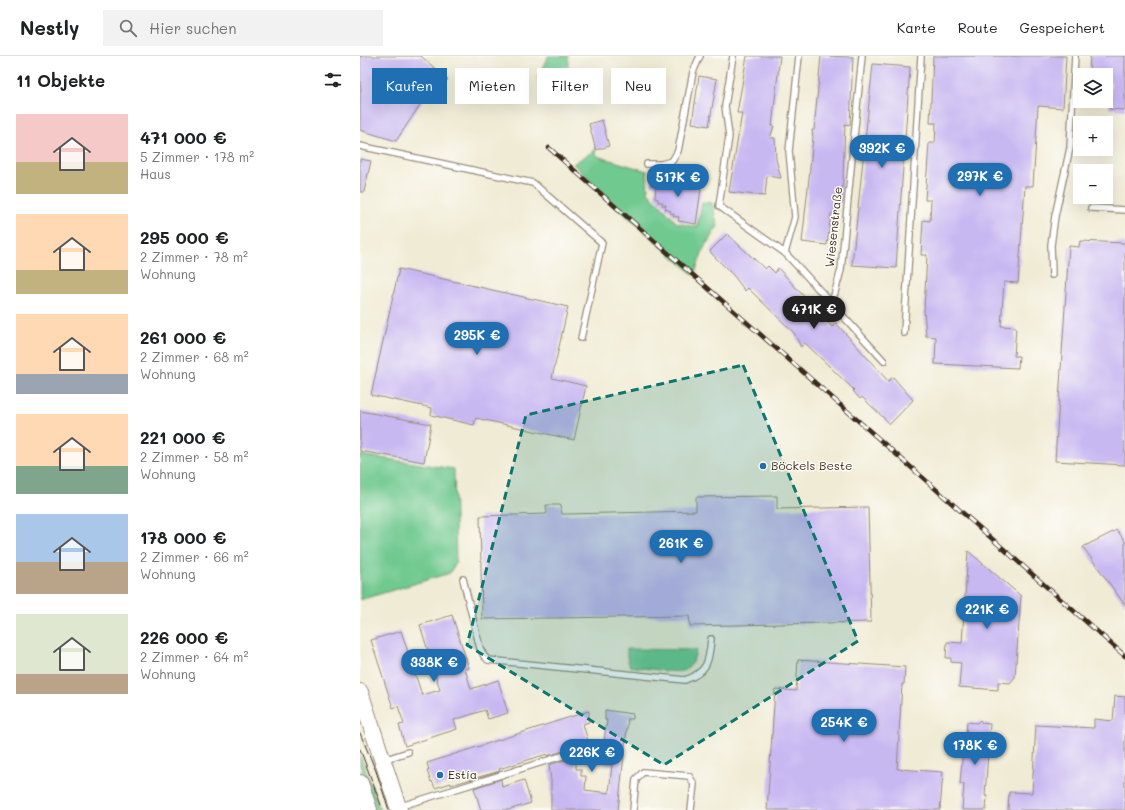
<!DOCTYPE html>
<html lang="de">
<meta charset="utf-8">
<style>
:root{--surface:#fff;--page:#f2f2f2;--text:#202124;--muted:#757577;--line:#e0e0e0;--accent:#1f6fb2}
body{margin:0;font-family:Mali,sans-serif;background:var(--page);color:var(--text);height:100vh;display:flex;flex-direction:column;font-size:15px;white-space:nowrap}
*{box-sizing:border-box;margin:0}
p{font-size:13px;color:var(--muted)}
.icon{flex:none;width:22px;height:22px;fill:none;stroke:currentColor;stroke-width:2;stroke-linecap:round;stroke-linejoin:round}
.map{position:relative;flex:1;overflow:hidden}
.drawer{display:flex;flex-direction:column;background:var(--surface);width:360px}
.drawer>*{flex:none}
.top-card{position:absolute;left:12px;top:12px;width:380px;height:36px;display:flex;gap:8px}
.tools{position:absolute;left:713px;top:12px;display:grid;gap:8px}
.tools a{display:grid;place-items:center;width:40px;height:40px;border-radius:0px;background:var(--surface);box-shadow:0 4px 16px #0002;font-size:20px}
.price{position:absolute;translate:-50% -34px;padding:0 9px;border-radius:14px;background:var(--accent);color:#fff;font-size:13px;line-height:26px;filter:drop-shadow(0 1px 2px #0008)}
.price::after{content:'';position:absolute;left:50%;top:24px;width:12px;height:9px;margin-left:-6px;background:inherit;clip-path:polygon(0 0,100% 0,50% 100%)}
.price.selected{background:#222;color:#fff}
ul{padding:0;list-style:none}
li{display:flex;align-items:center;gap:12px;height:100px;padding:0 16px}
li span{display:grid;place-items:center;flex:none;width:112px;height:80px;border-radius:0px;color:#555}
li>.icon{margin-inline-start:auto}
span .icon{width:48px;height:48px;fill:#fffc;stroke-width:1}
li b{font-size:17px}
h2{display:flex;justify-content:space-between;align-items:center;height:48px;padding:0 16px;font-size:17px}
.pill{padding:0 14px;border-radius:0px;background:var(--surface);box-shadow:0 4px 16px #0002;font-size:14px;line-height:36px}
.pill.selected{background:var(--accent);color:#fff}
header{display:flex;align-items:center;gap:24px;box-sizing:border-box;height:56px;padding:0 20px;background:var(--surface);border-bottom:1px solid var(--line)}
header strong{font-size:19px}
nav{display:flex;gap:22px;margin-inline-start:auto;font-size:14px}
.search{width:280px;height:36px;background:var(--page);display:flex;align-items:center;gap:10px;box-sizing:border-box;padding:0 14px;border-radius:0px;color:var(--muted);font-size:15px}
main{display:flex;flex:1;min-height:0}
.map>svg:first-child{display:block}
</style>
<header>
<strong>Nestly</strong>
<div class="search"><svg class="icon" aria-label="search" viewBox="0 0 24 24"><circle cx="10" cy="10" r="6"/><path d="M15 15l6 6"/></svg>Hier suchen</div>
<nav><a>Karte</a><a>Route</a><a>Gespeichert</a></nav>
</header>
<main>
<section class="drawer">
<h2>11 Objekte<svg class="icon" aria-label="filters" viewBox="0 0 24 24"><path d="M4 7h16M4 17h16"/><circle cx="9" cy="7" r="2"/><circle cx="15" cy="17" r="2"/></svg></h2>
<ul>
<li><span style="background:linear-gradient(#f6c9c9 60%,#c2b280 0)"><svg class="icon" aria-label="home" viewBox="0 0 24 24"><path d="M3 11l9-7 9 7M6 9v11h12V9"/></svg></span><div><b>471 000 €</b><p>5 Zimmer · 178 m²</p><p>Haus</p></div></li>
<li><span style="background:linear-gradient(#ffd9b3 70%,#c2b280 0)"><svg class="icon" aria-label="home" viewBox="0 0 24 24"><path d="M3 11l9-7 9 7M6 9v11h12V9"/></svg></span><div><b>295 000 €</b><p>2 Zimmer · 78 m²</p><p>Wohnung</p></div></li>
<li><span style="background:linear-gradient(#ffd9b3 75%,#9aa5b1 0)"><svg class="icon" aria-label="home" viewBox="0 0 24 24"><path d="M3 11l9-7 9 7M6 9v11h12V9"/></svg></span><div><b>261 000 €</b><p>2 Zimmer · 68 m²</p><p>Wohnung</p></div></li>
<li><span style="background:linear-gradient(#ffd9b3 65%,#7fa58c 0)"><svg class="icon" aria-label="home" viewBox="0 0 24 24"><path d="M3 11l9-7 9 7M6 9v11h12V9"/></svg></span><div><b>221 000 €</b><p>2 Zimmer · 58 m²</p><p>Wohnung</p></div></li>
<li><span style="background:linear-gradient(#a9c7e8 60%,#b9a48a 0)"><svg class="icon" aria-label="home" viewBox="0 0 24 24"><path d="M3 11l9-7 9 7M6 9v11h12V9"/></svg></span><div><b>178 000 €</b><p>2 Zimmer · 66 m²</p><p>Wohnung</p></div></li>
<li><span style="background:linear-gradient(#dfe7d0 75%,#b9a48a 0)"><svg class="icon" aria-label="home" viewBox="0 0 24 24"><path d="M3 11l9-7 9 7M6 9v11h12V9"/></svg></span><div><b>226 000 €</b><p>2 Zimmer · 64 m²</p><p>Wohnung</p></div></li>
</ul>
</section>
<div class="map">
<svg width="765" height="754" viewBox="0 0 765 754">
<rect width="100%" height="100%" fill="#fdfcf7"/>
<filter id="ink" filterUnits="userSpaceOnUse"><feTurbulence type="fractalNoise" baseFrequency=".025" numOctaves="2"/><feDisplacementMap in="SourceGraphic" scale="8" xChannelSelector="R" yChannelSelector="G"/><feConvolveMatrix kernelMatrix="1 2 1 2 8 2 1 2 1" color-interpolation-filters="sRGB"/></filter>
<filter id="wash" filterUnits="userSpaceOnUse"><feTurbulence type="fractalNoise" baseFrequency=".012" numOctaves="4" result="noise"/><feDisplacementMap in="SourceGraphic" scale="16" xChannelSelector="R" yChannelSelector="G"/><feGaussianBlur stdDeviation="0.9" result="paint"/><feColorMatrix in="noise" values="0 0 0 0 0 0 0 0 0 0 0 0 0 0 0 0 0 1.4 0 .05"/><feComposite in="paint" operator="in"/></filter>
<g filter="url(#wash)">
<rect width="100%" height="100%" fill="#f0ebd4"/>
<g fill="#6fc98f" stroke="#557a56">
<path d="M188,0H208V10L216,32L190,37L177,22Z"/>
<path d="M235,94L237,100L287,115L288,136L317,167L337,171L342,146L352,147L358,170L344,192L334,219L253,148L213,108Z"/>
<path d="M0,399L94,413L96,507L90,517L0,544Z"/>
<path d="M267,593L336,594C332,618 321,617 300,614C290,613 280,612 270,610L267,602Z"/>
<path d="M0,699L20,754H15L0,709Z"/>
</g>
<g id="blocks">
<g fill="#c7b8f2">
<path d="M0,0H61L88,24L74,28L36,85L0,74V37L1,33L0,28Z"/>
<path d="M387,0H420L412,70H414L410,82H415L416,103L421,122L407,120L405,140L369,136L382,57H377Z"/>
<path d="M461,0L493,1L490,69L485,68L482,147H476L474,158H471L467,189L442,186L449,122L453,81L452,74H454Z"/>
<path d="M573,0H706L703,52L678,50L673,130H665L658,227L644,226L641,270L656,271L654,300H659L658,312L575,308L576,281L566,280L564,254L567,199H561L563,164L570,165L571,144H565L569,87H575L576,67H570Z"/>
<path d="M730,0H765V54L749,53L751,27H746V19H729Z"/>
<path d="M513,8L550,11L536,212L492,209Z"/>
<path d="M339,20L357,23L349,70L332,67Z"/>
<path d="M242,64L249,90L236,94L229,68Z"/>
<path d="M0,103L11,105L4,136H0Z"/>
<path d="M292,120L325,125L324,130L341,133L336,168L318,165L319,161L313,160L314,158L310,157L311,155L305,153L306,149H302L303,146H298V143L295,142L296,130L291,129Z"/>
<path d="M367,178L405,213L408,210L415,217L418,212L472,271L476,267L528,325L533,321L553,344L530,368L502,341L500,343L493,335L494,334L445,287L441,291L434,277L388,232L385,235L374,220L352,198L350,195Z"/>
<path d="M720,185L765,187V409L695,405L709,190L719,191Z"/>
<path d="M39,213L208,251L192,322L226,330L214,384L116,362L114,369L71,359L72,352L11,339Z"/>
<path d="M0,355L71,368L64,406L0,395Z"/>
<path d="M417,440V453L508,451L511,566L330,570L329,560L122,563L120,460L187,458L186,449H201L202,458H207L336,455V441Z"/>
<path d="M757,474L765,485V549L723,491Z"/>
<path d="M608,495L661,540L655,621L650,627L638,626V634L599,631L601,607L591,606V602H586L587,586L602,587Z"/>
<path d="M92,559L109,612L105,613L111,633L138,624L148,657L128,663L125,654L94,664L97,673L45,690L39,669L44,668L38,650L33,652L11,584L41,575L62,639L80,634L60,569Z"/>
<path d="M438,604L545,611L544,628H542L537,713L583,716L580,754H407L415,633L436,635Z"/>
<path d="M755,640L765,641V754H648L649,736L672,737L676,669L734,672V663L753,665Z"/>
<path d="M245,654L273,658V663H268L258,754H191V724L189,709L215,701L216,703V713H221V720H226L225,734L249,737L252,709L244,708V685L247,664H245Z"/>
<path d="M229,655V666L223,668L228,685L209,691L210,693L187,700V698L139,713L140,715L91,729V727L75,732L72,725L71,726L67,715L69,714L67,707Z"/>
<path d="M620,664L622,667L630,668L625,740H627L626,754H602L604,728H600L603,693H605L607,666L617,667Z"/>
<path d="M141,723L142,731L164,724L171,747L148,754H121L114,732Z"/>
</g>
</g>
</g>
<g filter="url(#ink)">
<use href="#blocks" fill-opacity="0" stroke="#968a79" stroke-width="1"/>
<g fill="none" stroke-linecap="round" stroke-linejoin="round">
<g stroke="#968a79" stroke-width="8">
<g id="service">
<path d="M373,0L365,50L369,80L359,150L425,197"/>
<path d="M439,0L429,95L435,161L425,197L442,215L524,305"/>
<path d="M0,90L173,127L242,187L221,282"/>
<path d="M287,108H301L312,105L318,95L333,16L340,0"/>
<path d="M731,152L765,154"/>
<path d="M692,219L691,189L695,160L710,92L715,0"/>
<path d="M472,247L481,214L502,0"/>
<path d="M544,277L561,0"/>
<path d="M103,523L120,592L124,600L128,604L325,624C348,616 349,605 351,583"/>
<path d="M23,704L48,696"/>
<path d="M38,751L234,690"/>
<path d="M273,754L276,723L283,716L329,720L334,728L331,754"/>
</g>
</g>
<g stroke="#968a79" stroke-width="18">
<g id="secondary">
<path d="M0,636L39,754"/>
<path d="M0,727L9,754"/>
</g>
</g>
<use href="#service" stroke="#fff" stroke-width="5.5"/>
<use href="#secondary" stroke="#fff" stroke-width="16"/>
<g stroke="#3b2a1e" stroke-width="1">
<path d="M0,677L16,715L29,754"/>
<path d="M0,693L21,749"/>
</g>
<g stroke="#3b2a1e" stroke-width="4.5">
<path id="rail" d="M189,92L765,600"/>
</g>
<use href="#rail" stroke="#fdfcf7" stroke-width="3" stroke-dasharray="9" stroke-linecap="butt"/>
</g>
</g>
<path fill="#0f766e" fill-opacity="0.2" stroke="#0f766e" stroke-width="3" stroke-dasharray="8 5" stroke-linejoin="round" d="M383,309L498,585L304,709L107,589L166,359Z"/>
<g fill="#1f6fb2" stroke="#fdfcf7" stroke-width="1.5">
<circle cx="403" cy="410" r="4"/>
<circle cx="80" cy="719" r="4"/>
</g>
<g text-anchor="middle" stroke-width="3" stroke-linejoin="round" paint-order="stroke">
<g font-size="12" fill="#3b2a1e" stroke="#fdfcf7">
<text transform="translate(474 171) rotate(-84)" y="4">Wiesenstraße</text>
</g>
<g font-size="12" fill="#3b2a1e" stroke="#fdfcf7" text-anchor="start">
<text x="411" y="414">Böckels Beste</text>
<text x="88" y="723">Estía</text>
</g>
</g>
</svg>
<div class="tools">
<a><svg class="icon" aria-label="layers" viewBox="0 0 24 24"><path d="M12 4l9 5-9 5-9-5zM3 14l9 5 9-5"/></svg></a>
<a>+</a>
<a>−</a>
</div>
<b class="price" style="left:522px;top:113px">392K €</b>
<b class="price" style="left:620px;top:141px">297K €</b>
<b class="price" style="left:318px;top:142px">517K €</b>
<b class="price selected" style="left:454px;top:274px">471K €</b>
<b class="price" style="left:117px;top:300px">295K €</b>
<b class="price" style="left:321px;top:508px">261K €</b>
<b class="price" style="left:627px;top:574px">221K €</b>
<b class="price" style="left:74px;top:627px">338K €</b>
<b class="price" style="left:484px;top:687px">254K €</b>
<b class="price" style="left:615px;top:710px">178K €</b>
<b class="price" style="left:232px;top:717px">226K €</b>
<div class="top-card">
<a class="pill selected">Kaufen</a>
<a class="pill">Mieten</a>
<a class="pill">Filter</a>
<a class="pill">Neu</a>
</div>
</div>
</main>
